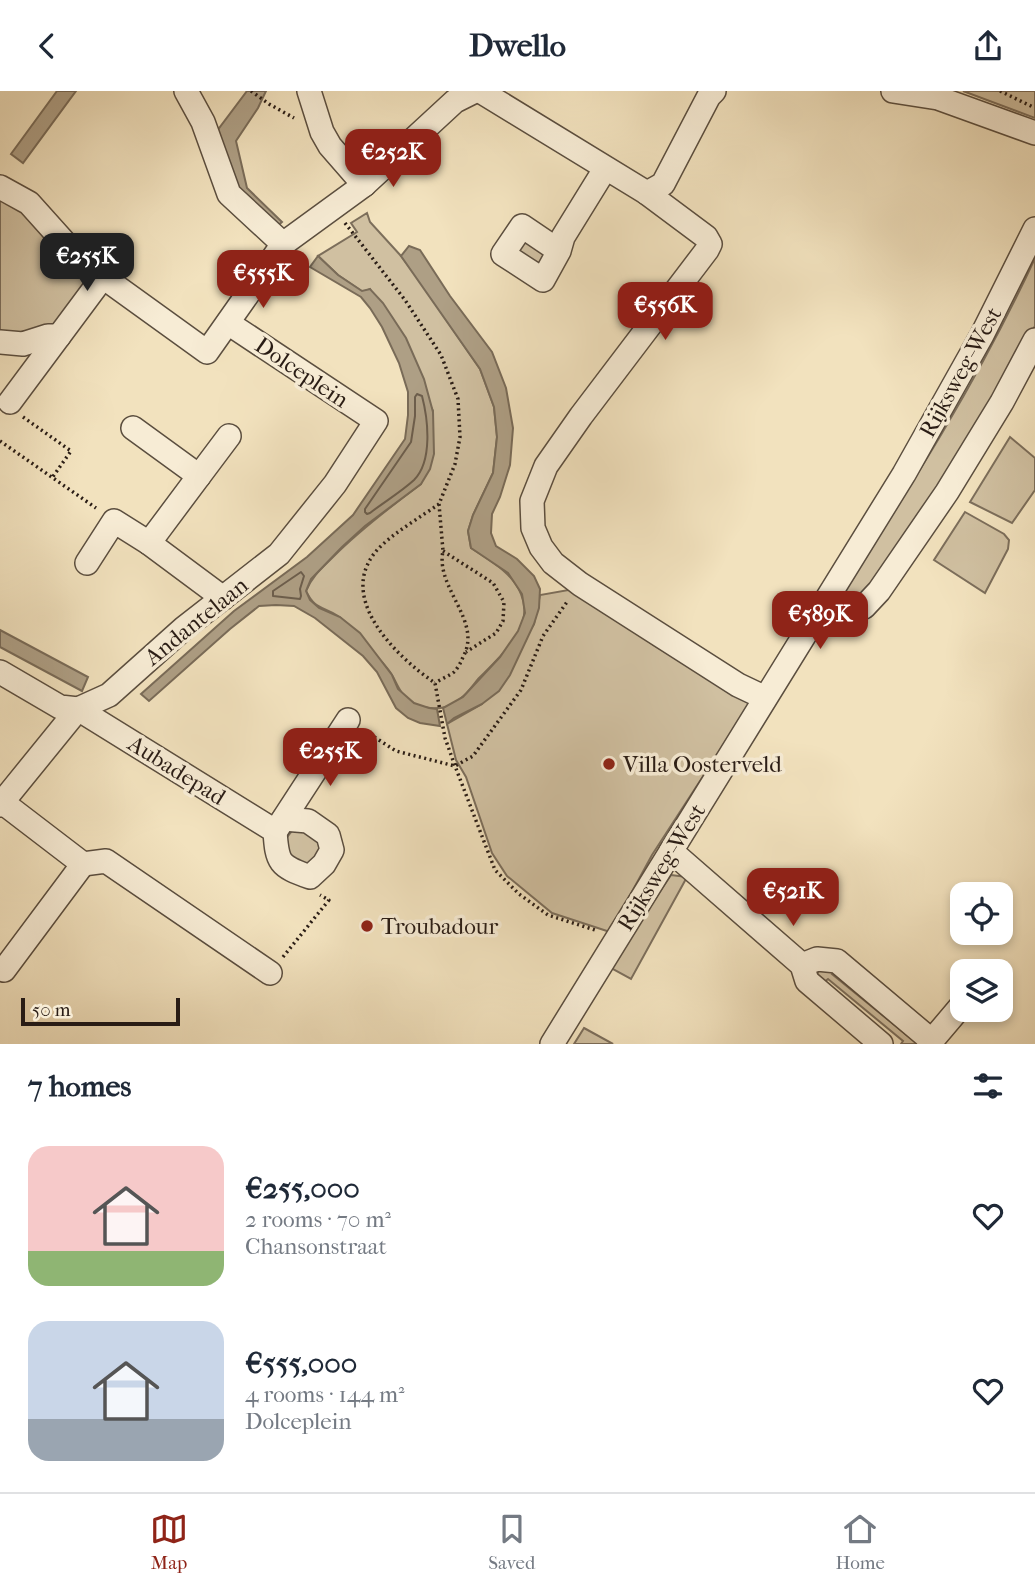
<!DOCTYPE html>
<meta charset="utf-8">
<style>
:root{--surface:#fff;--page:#f6f6f7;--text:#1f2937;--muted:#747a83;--line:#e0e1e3;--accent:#8f2418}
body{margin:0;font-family:"IM FELL French Canon",serif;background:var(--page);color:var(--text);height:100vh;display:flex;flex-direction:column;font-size:26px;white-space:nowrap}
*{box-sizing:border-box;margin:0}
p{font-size:23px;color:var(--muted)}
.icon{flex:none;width:38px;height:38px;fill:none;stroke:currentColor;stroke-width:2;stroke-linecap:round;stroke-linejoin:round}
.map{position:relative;height:953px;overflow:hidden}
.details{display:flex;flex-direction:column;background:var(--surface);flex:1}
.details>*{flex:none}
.buttons{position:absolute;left:950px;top:791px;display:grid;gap:14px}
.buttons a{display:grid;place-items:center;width:63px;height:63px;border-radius:14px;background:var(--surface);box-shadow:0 4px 10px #0003;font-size:35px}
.scale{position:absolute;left:21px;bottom:18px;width:159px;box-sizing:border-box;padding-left:7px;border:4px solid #291c15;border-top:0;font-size:19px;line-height:24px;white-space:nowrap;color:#291c15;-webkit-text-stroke:5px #f7ecd5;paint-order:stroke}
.price{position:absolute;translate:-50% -60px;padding:0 16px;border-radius:14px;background:var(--accent);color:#fff;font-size:23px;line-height:46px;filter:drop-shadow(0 2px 4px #0008)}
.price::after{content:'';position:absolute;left:50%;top:42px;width:21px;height:16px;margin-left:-10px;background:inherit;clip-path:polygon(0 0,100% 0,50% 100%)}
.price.active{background:#222;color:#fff}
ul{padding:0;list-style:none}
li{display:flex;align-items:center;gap:21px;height:175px;padding:0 28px}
li span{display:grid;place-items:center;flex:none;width:196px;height:140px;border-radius:21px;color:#555}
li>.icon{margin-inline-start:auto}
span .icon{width:84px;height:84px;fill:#fffc;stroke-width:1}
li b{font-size:30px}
h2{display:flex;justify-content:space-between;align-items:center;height:84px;padding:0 28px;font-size:30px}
header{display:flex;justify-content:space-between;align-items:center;height:91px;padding:0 28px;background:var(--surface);font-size:32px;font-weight:800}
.menu{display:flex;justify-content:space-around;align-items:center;height:98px;border-top:2px solid var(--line);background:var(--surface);font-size:19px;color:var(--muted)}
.menu a{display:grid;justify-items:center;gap:4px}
.menu .active{color:var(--accent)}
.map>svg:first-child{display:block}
</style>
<header><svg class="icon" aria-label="back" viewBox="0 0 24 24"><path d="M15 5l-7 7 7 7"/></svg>Dwello<svg class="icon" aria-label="share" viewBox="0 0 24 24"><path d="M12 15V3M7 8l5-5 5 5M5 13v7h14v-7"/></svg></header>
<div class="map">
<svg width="1035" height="953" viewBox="0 0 1035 953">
<rect width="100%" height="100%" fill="#f2e2be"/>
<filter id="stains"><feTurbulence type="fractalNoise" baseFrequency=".00286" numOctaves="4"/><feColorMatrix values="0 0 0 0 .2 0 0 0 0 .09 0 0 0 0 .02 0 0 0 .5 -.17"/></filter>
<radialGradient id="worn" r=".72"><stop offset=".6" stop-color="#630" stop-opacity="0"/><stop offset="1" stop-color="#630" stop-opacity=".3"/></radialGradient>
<g fill="#d0c0a1" stroke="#7c6e5b" stroke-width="2">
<path d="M963,0H1035V27Z"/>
<path d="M0,107L16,114L87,182L90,192L58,231L29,243L0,246Z"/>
<path d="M367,122L370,131L401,165L416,185L480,278L494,316L497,346L493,382L473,424L468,440L471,457C489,469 512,481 521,503C536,536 499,567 478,588C470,598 463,608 451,614C440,619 426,618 415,613C401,606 399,596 392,584C385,572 367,556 357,544C351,538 345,529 338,525C323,515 315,519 306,500C312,485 322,477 333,466C360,439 390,416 421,393L433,320L370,198L363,201L338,184L318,165L357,141L351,132Z"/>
<path d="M526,143L553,160L541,178L515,161Z"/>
<path d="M1035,167V235L1001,295L888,474L857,509L841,515L838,508C909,398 980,287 1035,167Z"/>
<path d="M1010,346L1035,367V399L1012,432L970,411Z"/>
<path d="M965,421L1004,443L1009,449L1008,458L985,502L934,469Z"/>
<path d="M574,498L655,555L750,613L652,764L610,841L552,822L507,785L492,762L466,686L456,669L447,633L482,613L534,533L540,504Z"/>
<path d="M304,737L322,752L320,764L305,775L293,772L284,750L292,740Z"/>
<path d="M671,784L687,786L631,888L609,876Z"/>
<path d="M819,878H836L832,883L908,945L912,942L921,953H901L903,950L828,888L823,892L817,884Z"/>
<path d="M584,937L613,953H574Z"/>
</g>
<g fill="#ae9f85" stroke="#796b58" stroke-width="2">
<path d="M57,0H76L23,72L11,63Z"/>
<path d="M247,0H266L258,17L236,50L247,97L282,131L274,138L233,96L217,40Z"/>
<path d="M409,155L420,159L450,205L492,261L506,297L513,337L510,374L500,406L492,423L491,442L496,455L517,468L534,485L540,498L539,517L534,533L510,584L499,600L482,613L454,627L447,633L443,617L463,606L500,566L518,540L525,522L522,503L508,482L471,457L468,440L473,424L493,382L497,346L494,316L480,278L401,165Z"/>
<path d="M318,165L338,184L362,200L370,198L383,212L406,247L424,288L433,321L434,363L430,378L421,393L365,435L342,456L311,488L306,500L310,509L319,517L340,526L360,542L392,584L398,598L414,612L429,617L437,618L440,635L420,632L408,627L396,617L377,581L363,565L315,527L294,515L276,514L259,515L230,538L149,610L141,603L234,520L307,466L353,424L405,348L408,324V301L399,272L382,236L370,217L361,206L310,176Z"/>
<path d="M0,539L88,586L82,600L0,556Z"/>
</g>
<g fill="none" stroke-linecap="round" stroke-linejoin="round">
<g stroke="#6c5e4d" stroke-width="2">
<path d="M417,303L422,305C428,328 433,370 414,389C401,401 384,411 370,422L367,423L365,421V418L411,351L415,325V306Z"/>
<path d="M301,481L304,485L300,498L301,505L300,508L273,505V500Z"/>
</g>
<g stroke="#5b4e3f" stroke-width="26">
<g id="minor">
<path d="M186,0L203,31L229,103L283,153"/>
<path d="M309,0L322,41L330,55L364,94"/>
<path d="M480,0L647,102L706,146L710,153L707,159L581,325L546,375L532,410L533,437L541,456L553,472L580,493L738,594L757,603L764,609"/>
<path d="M893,0L938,7L1035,42"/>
<path d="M0,96L29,112L64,151L103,186L207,261L283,153L364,94L455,10L475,0"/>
<path d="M647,102L663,93L709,5L714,0"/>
<path d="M559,160L522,135L503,163L543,189L559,160L563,146L605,78"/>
<path d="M0,251L23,253L48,245H59"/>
<path d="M10,311L103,186"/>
<path d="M133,337L199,385L149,452L223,507"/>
<path d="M199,385L229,345"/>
<path d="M87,472L114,430L149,452"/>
<path d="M814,528L832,529L864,516L879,500L947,401L1002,311L1035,249"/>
<path d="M0,581L60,616L78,618L275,740C277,772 279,775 310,786L324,773L332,759L328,744L308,730L284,728"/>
<path d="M2,711L83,773L106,770L270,882"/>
<path d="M0,714L78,618L109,604L184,537L279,463L335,393L376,330L228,232"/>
<path d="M277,738L348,629"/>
<path d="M671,760L802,874L807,890L881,953"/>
<path d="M802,874L817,868L837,870L932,950"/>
<path d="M4,879L83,773"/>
<path d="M552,953L904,383L982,244L1035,138"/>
<path d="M929,953L962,914"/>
</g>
</g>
<g stroke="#291c15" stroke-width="3.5" stroke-dasharray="2 3.5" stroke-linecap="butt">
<path d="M251,0L269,13L294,27"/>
<path d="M1000,0L1033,16"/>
<path d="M345,132L405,209L441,264L458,308L460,346L455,373L439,413L443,460C435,497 483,530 463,566C461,571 458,577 454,581C449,585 441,588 435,592"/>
<path d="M23,326L71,360L52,387"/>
<path d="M0,350L96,417"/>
<path d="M439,413C422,425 397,440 382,454C331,502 394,564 435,592L445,647L455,675L495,779L519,803L548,824L598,840"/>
<path d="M443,460L493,492L504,511L503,530L496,542L466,561"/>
<path d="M365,640L396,660L455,675L473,665L521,599L543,545L567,511"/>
<path d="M283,866L329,809L320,804"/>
</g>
<use href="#minor" stroke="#f7ecd5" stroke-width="23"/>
</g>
<g fill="#8f2418" stroke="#f7ecd5" stroke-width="2.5">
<circle cx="609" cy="673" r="7"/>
<circle cx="367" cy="835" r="7"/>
</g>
<g text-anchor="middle" stroke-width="7" stroke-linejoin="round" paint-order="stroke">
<g font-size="23" fill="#291c15" stroke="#f7ecd5">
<text transform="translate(302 281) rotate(34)" y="8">Dolceplein</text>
<text transform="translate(960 281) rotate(-61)" y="8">Rijksweg-West</text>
<text transform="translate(196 530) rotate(-39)" y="8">Andantelaan</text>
<text transform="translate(177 679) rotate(32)" y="8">Aubadepad</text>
<text transform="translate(661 776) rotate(-58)" y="8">Rijksweg-West</text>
</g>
<g font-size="23" fill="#291c15" stroke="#f7ecd5" text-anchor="start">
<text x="623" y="681">Villa Oosterveld</text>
<text x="381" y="843">Troubadour</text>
</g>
</g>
<rect width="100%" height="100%" filter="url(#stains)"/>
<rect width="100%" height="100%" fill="url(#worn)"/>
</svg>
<div class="buttons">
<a><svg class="icon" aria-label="locate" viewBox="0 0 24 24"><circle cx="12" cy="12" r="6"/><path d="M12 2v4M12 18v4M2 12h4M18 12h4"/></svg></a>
<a><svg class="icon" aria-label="layers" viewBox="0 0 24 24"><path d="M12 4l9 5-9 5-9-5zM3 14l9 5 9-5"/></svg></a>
</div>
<div class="scale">50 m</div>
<b class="price" style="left:393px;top:98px">€252K</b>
<b class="price active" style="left:87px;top:202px">€255K</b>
<b class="price" style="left:263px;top:219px">€555K</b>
<b class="price" style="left:665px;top:251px">€556K</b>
<b class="price" style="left:820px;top:560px">€589K</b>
<b class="price" style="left:330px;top:697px">€255K</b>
<b class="price" style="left:793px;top:837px">€521K</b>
</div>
<section class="details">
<h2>7 homes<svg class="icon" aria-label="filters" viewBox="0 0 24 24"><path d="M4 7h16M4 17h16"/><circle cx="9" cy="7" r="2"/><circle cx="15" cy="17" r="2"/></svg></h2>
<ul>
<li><span style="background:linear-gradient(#f6c9c9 75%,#8fb573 0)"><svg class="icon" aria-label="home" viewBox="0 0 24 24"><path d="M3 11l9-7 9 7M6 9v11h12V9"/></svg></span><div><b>€255,000</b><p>2 rooms · 70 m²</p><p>Chansonstraat</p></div><svg class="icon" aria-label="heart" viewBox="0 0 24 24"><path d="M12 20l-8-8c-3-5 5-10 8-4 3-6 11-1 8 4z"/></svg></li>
<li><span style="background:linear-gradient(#c9d6e8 70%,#9aa5b1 0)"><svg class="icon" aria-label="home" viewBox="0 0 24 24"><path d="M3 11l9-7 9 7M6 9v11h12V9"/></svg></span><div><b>€555,000</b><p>4 rooms · 144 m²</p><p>Dolceplein</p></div><svg class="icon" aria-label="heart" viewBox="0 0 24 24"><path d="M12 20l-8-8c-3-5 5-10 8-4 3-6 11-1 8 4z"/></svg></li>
</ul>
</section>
<nav class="menu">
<a class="active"><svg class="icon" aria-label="map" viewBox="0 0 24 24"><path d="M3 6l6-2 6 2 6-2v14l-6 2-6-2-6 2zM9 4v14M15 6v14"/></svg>Map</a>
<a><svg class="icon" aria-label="saved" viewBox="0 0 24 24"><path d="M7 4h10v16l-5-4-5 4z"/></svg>Saved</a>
<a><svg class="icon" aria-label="home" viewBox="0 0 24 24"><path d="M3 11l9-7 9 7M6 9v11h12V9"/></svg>Home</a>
</nav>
